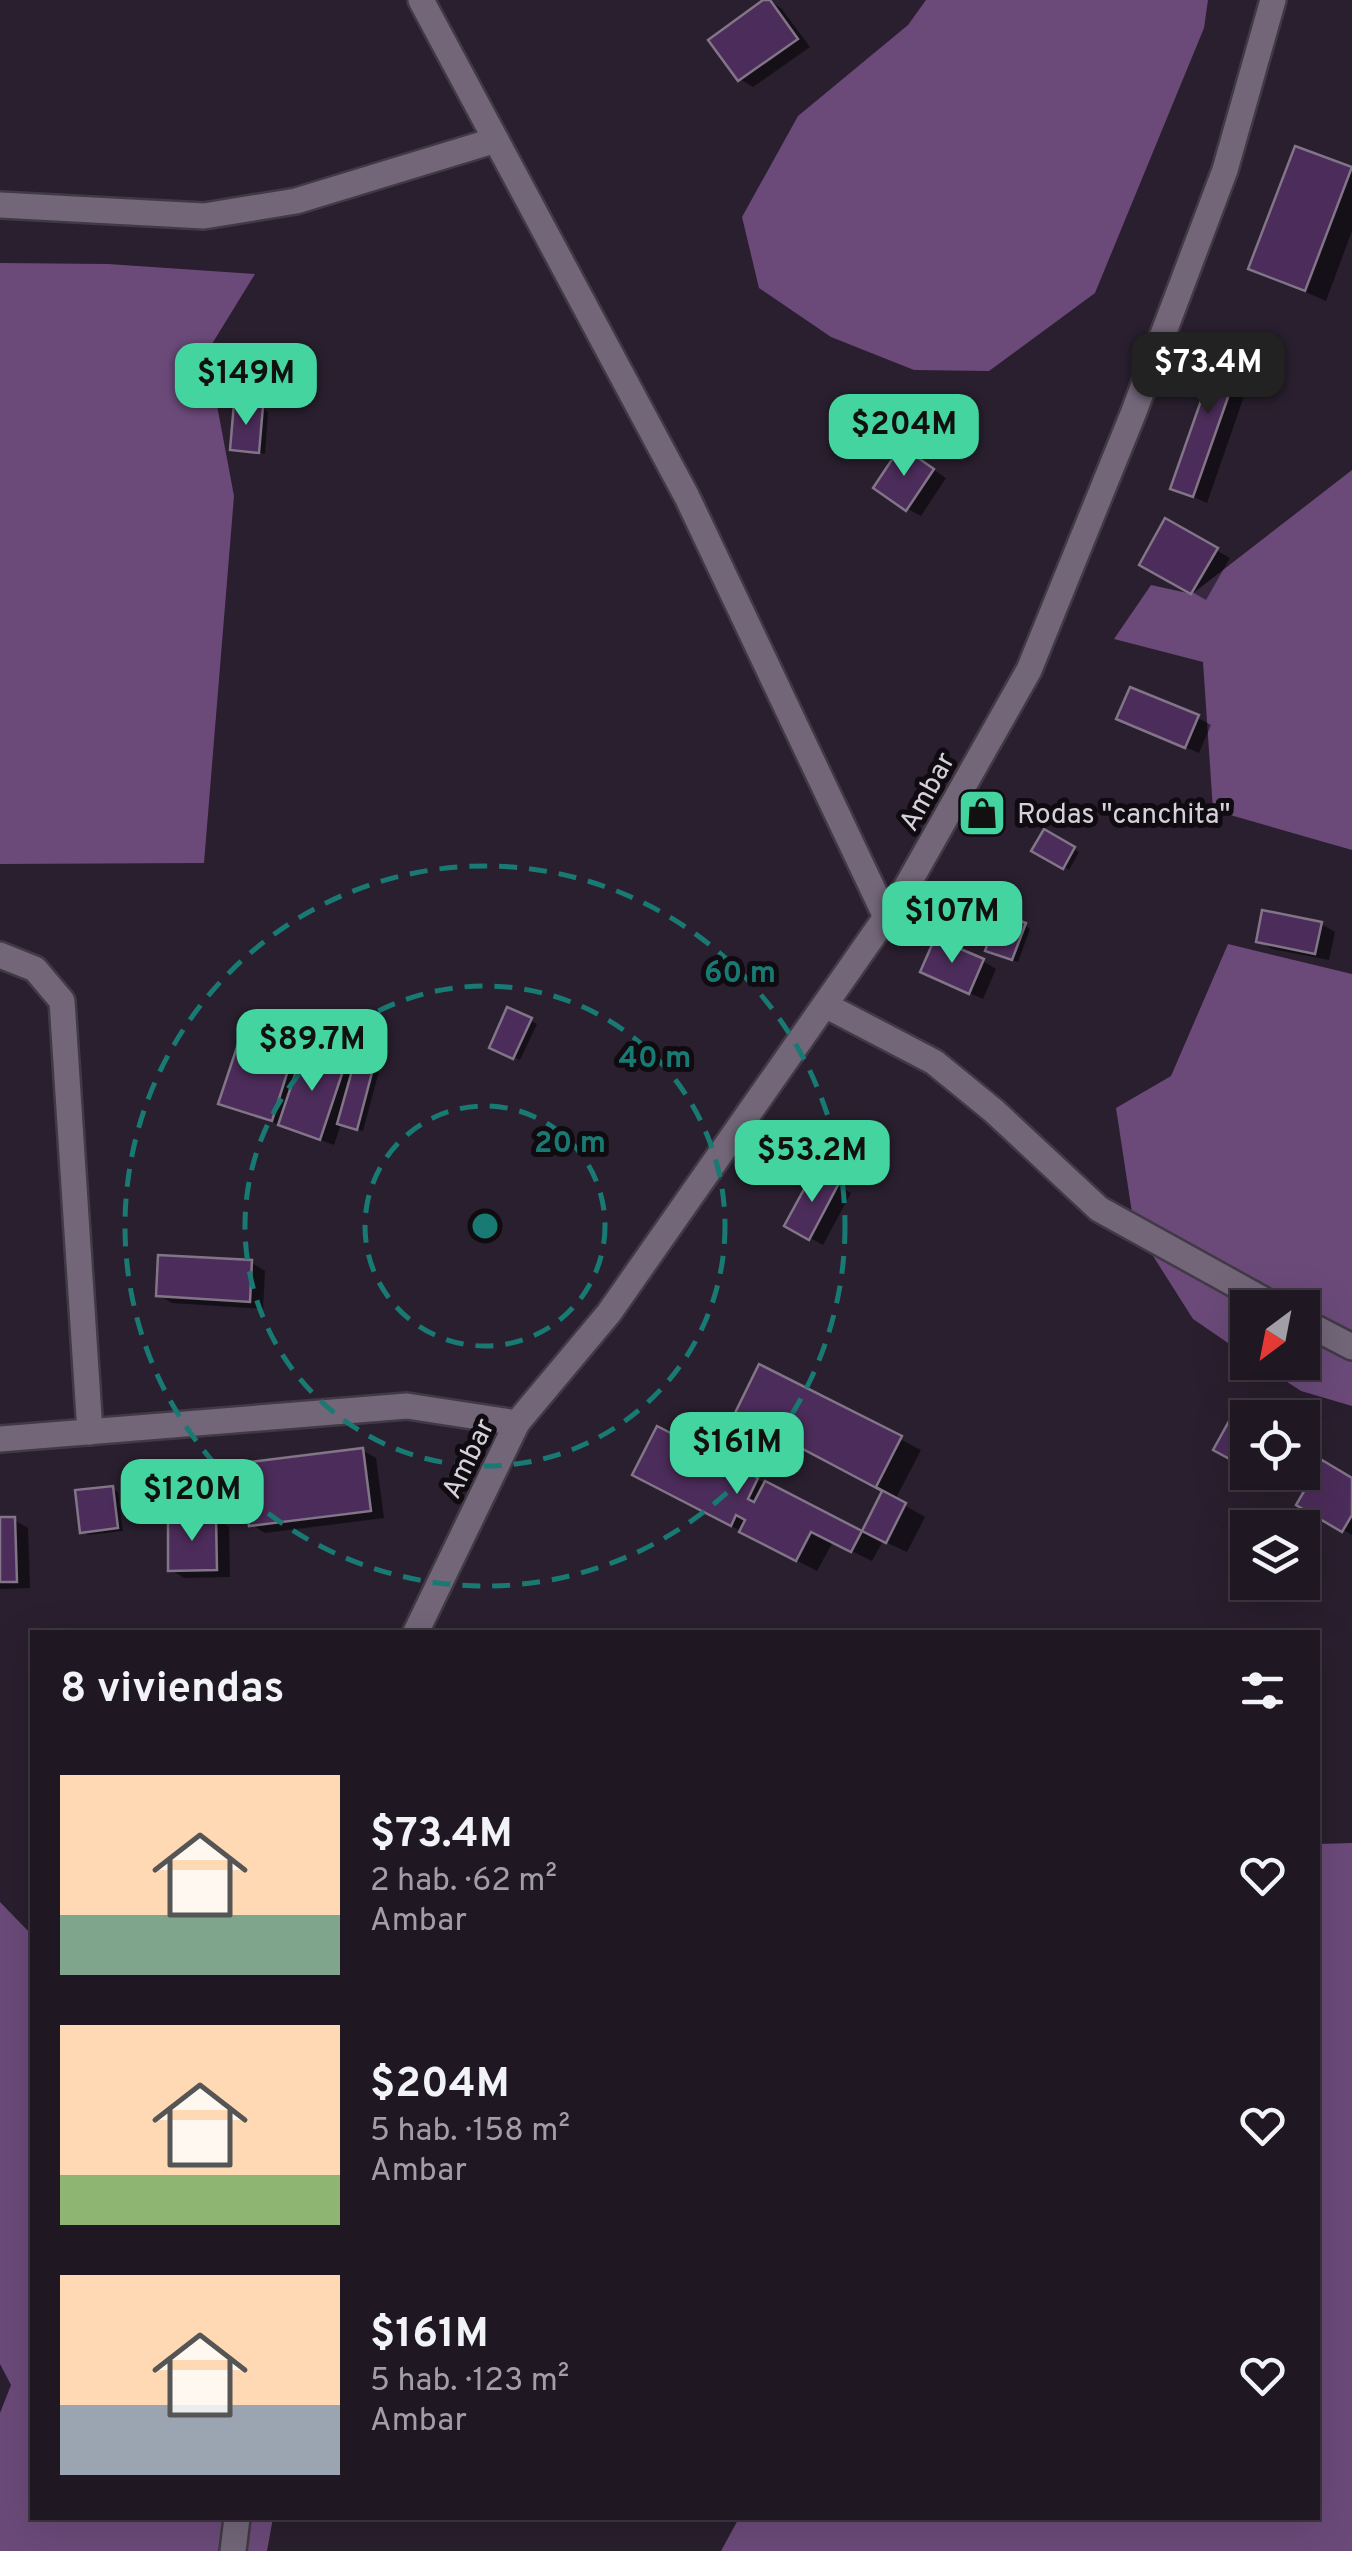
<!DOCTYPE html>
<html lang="es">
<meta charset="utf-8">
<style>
:root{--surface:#1f1722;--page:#27202a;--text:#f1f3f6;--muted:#a19fa5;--line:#3c3640;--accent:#43d4a0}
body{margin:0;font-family:Overpass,sans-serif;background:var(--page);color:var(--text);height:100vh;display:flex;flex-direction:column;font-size:38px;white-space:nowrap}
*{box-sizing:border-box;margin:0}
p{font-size:32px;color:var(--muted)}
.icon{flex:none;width:55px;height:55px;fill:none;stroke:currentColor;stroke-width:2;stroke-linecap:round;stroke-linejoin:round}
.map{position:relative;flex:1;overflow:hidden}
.drawer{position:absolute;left:30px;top:1630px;width:1290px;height:890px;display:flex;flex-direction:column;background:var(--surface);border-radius:0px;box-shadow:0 10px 40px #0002,0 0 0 2px var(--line)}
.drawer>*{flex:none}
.needle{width:65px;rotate:212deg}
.controls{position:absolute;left:1230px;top:1290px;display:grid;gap:20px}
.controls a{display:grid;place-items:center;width:90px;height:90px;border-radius:0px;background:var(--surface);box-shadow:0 10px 40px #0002,0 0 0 2px var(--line);font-size:50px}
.price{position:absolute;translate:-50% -85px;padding:0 22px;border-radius:20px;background:var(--accent);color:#111;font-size:32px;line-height:65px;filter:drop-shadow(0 2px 5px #0008)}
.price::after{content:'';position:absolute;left:50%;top:60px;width:30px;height:22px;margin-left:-15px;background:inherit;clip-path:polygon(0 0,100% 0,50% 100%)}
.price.on{background:#222;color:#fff}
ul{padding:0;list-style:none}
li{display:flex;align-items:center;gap:30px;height:250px;padding:0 30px}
li span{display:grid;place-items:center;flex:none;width:280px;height:200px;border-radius:0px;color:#555}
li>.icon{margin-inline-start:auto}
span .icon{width:120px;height:120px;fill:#fffc;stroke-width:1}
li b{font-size:42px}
h2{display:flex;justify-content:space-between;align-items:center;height:120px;padding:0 30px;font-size:42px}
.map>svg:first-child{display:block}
</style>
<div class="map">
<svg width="1352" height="2551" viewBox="0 0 1352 2551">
<rect width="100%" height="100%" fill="#291f2e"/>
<g fill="#6b4a79">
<path d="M926,0H1208L1204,28L1095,293L989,371L914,370L831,337L759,288L742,217L798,116L908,25Z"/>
<path d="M0,263L108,264L255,274L207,352L234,496L204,863L0,864Z"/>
<path d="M1352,470V850L1213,810L1203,662L1114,639L1151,585L1192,594Z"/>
<path d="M1228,944L1352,974V1406L1301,1391L1258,1363L1302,1362V1308H1248L1247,1356L1193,1319L1134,1226L1116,1108L1171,1076Z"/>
<path d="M1352,1843V2551H721L739,2518H1318V1844Z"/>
<path d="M0,1902L32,1935V2518H273L267,2551H0V2413L11,2385L0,2364Z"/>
</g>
<g fill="#0007">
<path d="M768,0L781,8L810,47L753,87L740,79Z"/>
<path d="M1296,149L1352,170V231L1326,301L1251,268Z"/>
<path d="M1245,348L1258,356L1207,503L1173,488Z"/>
<path d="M262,408L268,412L265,454L232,449Z"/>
<path d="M915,457L946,478L921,516L908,509Z"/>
<path d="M1166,522L1230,558L1206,600L1143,564Z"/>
<path d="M1198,718L1211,725L1199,753L1133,725Z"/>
<path d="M1045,833L1079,852L1069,870L1035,850Z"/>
<path d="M1321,924L1335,932L1329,960L1272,949L1259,941Z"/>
<path d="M1025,925L1030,929L1018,962L994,953Z"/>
<path d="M983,961L996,969L983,999L937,979Z"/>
<path d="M509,1010L537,1024L520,1060L492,1047Z"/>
<path d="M295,1047L355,1070L379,1071L363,1131L341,1124L334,1145L221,1103L261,1054Z"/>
<path d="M816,1172L851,1193L823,1245L787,1225Z"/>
<path d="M252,1263L265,1271L263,1309L172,1303L159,1295Z"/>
<path d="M758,1423L900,1439L921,1450L895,1500L925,1517L907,1552L883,1541L872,1561L833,1542L817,1571L655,1486L658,1429L863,1533L884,1491Z"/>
<path d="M362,1450L376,1458L384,1518L265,1533L252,1525Z"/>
<path d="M1352,1480V1535L1299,1504Z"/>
<path d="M112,1488L118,1492L123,1531L88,1535L82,1531Z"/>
<path d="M216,1519L229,1527L230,1577L184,1578L171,1570Z"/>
<path d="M0,1520H14L28,1528L30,1588L0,1589Z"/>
</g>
<g fill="#4c2c5a" stroke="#817587" stroke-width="2.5">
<path d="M763,0H770L798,39L738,81L708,40Z"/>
<path d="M1295,146L1352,167L1305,291L1248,269Z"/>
<path d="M1223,338L1246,346L1193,497L1170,489Z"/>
<path d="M234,403L263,406L259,453L230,450Z"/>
<path d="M901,446L934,469L906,511L873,488Z"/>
<path d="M1165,518L1218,548L1191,594L1139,565Z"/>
<path d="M1130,687L1199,715L1185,748L1116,719Z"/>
<path d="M1044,829L1075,847L1063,869L1031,851Z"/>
<path d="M1262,910L1322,922L1315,954L1256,942Z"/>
<path d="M998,913L1026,923L1012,960L985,951Z"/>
<path d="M935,938L984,959L969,994L920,972Z"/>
<path d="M507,1007L532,1018L513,1059L489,1048Z"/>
<path d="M265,1035L296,1045L272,1121L218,1104L238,1044L259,1051Z"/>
<path d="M304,1048L346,1062L320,1140L278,1125Z"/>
<path d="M355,1060L374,1065L357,1130L337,1124Z"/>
<path d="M815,1169L839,1183L809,1240L784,1226Z"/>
<path d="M158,1255L252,1260L250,1302L156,1296Z"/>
<path d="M759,1364L902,1436L876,1487L906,1503L886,1543L862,1531L882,1491L735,1413Z"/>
<path d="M1233,1414L1248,1422V1469L1213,1450Z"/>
<path d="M657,1426L758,1478L748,1499L754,1502L765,1481L862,1531L851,1552L811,1532L796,1561L739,1532L745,1520L736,1515L731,1526L632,1475Z"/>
<path d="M363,1448L371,1511L249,1526L241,1463Z"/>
<path d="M1322,1460L1352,1478V1515L1342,1532L1296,1505Z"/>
<path d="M113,1486L118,1528L80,1533L75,1490Z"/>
<path d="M0,1517H15L17,1582H0Z"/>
<path d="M216,1517L217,1570L168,1571V1518Z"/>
</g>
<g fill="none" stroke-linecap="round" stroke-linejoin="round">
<g stroke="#413945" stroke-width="30">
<g id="street">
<path d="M421,0L687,497L886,917"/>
<path d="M0,205L204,216L296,201L496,140"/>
<path d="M0,955L35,969L62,1001L90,1432"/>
<path d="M825,1005L934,1062L994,1111L1099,1209L1278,1308"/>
<path d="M1302,1321L1352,1347"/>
<path d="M0,1439L407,1406L517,1423"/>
<path d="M416,1632L517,1423L609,1313L903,893L1029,670L1133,414L1225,170L1273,0"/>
<path d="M233,2551L237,2518"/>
</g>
</g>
<use href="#street" stroke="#726678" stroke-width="25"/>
</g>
<g fill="none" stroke="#197a73" stroke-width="5" stroke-dasharray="18 12">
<circle cx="485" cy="1226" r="120"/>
<circle cx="485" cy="1226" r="240"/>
<circle cx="485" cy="1226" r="360"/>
</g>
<defs>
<g id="shop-square" transform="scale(2.5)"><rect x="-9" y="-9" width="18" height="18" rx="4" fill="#43d4a0" stroke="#0f0b11"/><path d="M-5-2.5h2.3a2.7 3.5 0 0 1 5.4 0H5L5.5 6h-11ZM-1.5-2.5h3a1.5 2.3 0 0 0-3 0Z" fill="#111"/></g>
</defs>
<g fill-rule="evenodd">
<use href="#shop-square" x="982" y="813"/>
</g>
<g text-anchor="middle" stroke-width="10" stroke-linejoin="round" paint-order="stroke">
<g font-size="28" fill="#d6d0da" stroke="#0f0b11">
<text transform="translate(926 791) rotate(-61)" y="10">Ambar</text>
<text transform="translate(467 1458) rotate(-64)" y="10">Ambar</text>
</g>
<g font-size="28" fill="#d6d0da" stroke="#0f0b11" text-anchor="start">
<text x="1017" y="823">Rodas "canchita"</text>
</g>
</g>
<circle cx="485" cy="1226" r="15" fill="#197a73" stroke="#0f0b11" stroke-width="5"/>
<g font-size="30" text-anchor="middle" font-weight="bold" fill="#197a73" stroke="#0f0b11" stroke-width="10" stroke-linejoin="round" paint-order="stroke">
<text x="740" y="982">60 m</text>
<text x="655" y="1067">40 m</text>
<text x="570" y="1152">20 m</text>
</g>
</svg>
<div class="controls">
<a><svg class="needle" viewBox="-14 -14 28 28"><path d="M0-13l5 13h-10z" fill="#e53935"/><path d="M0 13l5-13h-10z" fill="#a19fa5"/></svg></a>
<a><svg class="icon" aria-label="locate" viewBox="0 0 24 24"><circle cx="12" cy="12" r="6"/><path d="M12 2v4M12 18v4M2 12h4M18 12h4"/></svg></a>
<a><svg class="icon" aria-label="layers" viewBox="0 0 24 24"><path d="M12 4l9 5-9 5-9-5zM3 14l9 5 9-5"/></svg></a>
</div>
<b class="price on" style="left:1208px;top:417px">$73.4M</b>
<b class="price" style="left:246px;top:428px">$149M</b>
<b class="price" style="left:904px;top:479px">$204M</b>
<b class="price" style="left:952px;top:966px">$107M</b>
<b class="price" style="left:312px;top:1094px">$89.7M</b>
<b class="price" style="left:812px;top:1205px">$53.2M</b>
<b class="price" style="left:737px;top:1497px">$161M</b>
<b class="price" style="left:192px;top:1544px">$120M</b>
<section class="drawer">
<h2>8 viviendas<svg class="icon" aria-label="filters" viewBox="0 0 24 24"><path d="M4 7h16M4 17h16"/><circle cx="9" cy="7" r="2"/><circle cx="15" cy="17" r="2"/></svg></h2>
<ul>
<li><span style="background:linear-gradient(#ffd9b3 70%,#7fa58c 0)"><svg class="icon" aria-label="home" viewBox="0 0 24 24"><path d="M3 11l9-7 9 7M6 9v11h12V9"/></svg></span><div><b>$73.4M</b><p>2 hab. · 62 m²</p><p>Ambar</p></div><svg class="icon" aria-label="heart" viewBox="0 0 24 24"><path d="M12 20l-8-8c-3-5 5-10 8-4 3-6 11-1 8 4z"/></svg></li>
<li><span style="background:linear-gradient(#ffd9b3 75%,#8fb573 0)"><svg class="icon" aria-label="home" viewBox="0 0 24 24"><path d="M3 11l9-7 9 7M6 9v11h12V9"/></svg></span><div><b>$204M</b><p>5 hab. · 158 m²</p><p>Ambar</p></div><svg class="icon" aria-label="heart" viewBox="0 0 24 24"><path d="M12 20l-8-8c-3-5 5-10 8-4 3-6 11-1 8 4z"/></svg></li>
<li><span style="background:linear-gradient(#ffd9b3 65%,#9aa5b1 0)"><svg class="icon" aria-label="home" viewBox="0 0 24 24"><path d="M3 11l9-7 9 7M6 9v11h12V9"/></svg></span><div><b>$161M</b><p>5 hab. · 123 m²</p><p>Ambar</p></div><svg class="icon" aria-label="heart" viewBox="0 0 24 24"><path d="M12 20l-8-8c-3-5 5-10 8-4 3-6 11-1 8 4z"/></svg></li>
</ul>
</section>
</div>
